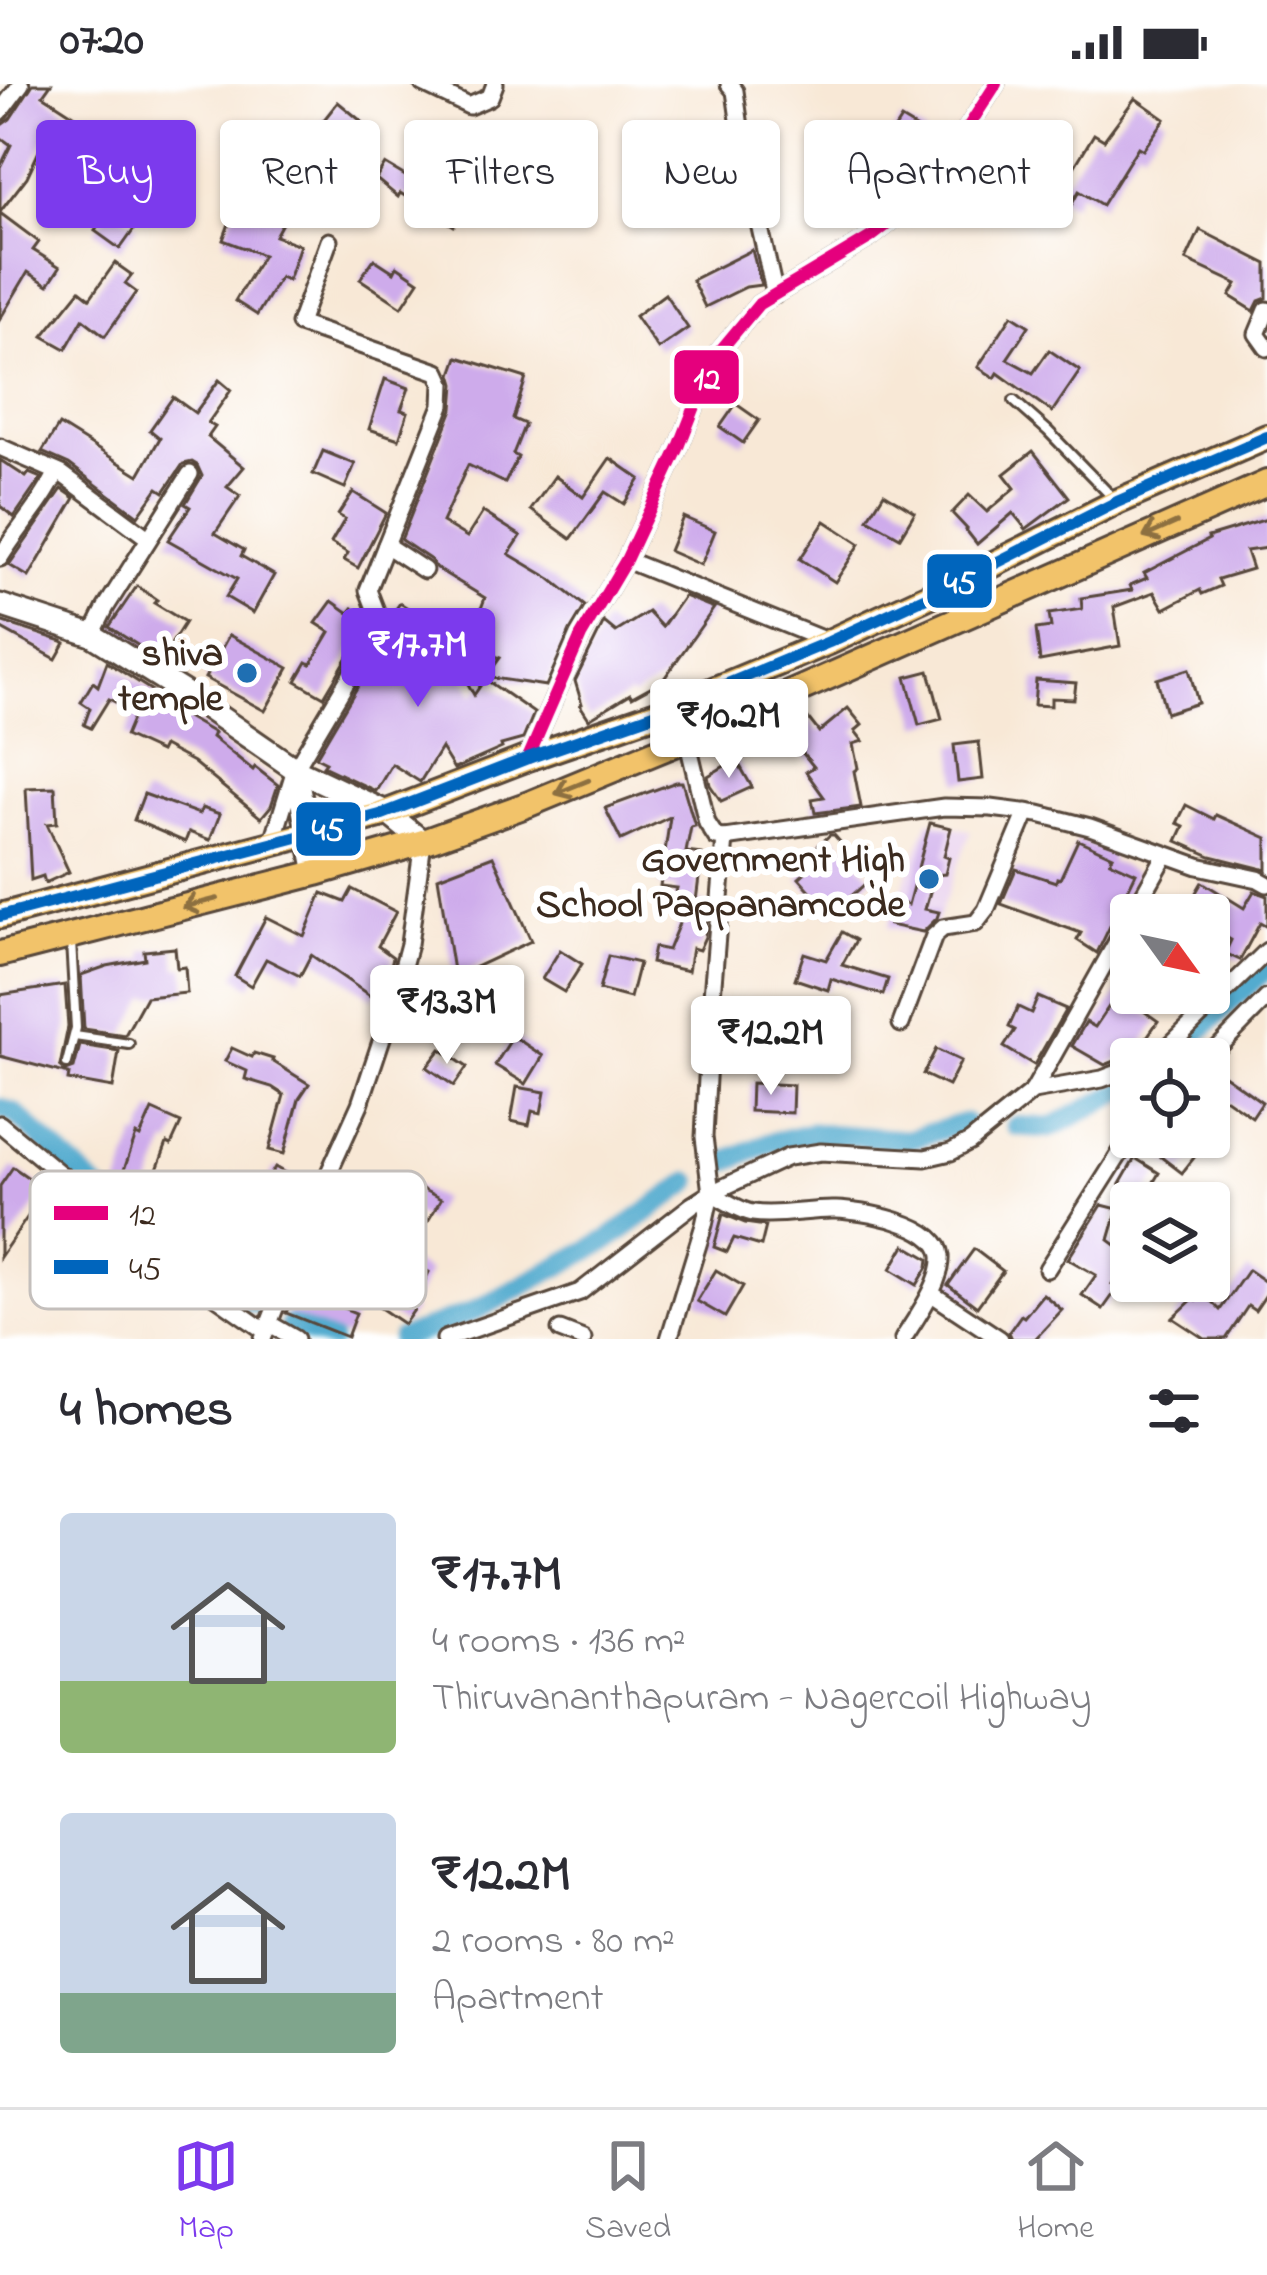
<!DOCTYPE html>
<meta charset="utf-8">
<style>
:root{--surface:#fff;--page:#f2f2f3;--text:#2b2b33;--muted:#7c7c81;--line:#e1e1e2;--accent:#7c3aed}
body{margin:0;font-family:"Indie Flower",sans-serif;background:var(--page);color:var(--text);height:100vh;display:flex;flex-direction:column;font-size:45px;white-space:nowrap}
*{box-sizing:border-box;margin:0}
p{font-size:39px;color:var(--muted)}
.icon{flex:none;width:66px;height:66px;fill:none;stroke:currentColor;stroke-width:2;stroke-linecap:round;stroke-linejoin:round}
.map{position:relative;height:1255px;overflow:hidden}
.sheet{display:flex;flex-direction:column;background:var(--surface);flex:1}
.sheet>*{flex:none}
.banner{position:absolute;left:36px;top:36px;width:1197px;height:108px;display:flex;gap:24px}
.needle{width:78px;rotate:123deg}
.buttons{position:absolute;left:1110px;top:810px;display:grid;gap:24px}
.buttons a{display:grid;place-items:center;width:120px;height:120px;border-radius:12px;background:var(--surface);box-shadow:0 3px 9px #0004;font-size:60px}
.price{position:absolute;translate:-50% -102px;padding:0 27px;border-radius:12px;background:#fff;color:#222;font-size:39px;line-height:78px;filter:drop-shadow(0 3px 6px #0008)}
.price::after{content:'';position:absolute;left:50%;top:72px;width:36px;height:27px;margin-left:-18px;background:inherit;clip-path:polygon(0 0,100% 0,50% 100%)}
.price.on{background:var(--accent);color:#fff}
ul{padding:0;list-style:none}
li{display:flex;align-items:center;gap:36px;height:300px;padding:0 60px}
li span{display:grid;place-items:center;flex:none;width:336px;height:240px;border-radius:12px;color:#555}
li>.icon{margin-inline-start:auto}
span .icon{width:144px;height:144px;fill:#fffc;stroke-width:1}
li b{font-size:51px}
h2{display:flex;justify-content:space-between;align-items:center;height:144px;padding:0 60px;font-size:51px}
.pill{padding:0 42px;border-radius:12px;background:var(--surface);box-shadow:0 3px 9px #0004;font-size:42px;line-height:108px}
.pill.on{background:var(--accent);color:#fff}
.status{display:flex;justify-content:space-between;align-items:center;height:84px;padding:0 60px;background:var(--surface);direction:ltr}
.status svg{height:33px;fill:currentColor}
.tab-bar{display:flex;justify-content:space-around;align-items:center;height:168px;border-top:3px solid var(--line);background:var(--surface);font-size:33px;color:var(--muted)}
.tab-bar a{display:grid;justify-items:center;gap:6px}
.tab-bar .on{color:var(--accent)}
.map>svg:first-child{display:block}
</style>
<div class="status"><b>07:20</b><svg viewBox="0 0 49 12"><path d="M0 12V9h3v3zM5 12V6h3v6zM10 12V3h3v9zM15 12V0h3v12zM26 1h20v11H26zM47 4h2v5h-2z"/></svg></div>
<div class="map">
<svg width="1267" height="1255" viewBox="0 0 1267 1255">
<rect width="100%" height="100%" fill="#fff"/>
<filter id="ink" filterUnits="userSpaceOnUse"><feTurbulence type="fractalNoise" baseFrequency=".00833" numOctaves="2"/><feDisplacementMap in="SourceGraphic" scale="24" xChannelSelector="R" yChannelSelector="G"/><feConvolveMatrix kernelMatrix="1 2 1 2 8 2 1 2 1" color-interpolation-filters="sRGB"/></filter>
<filter id="wash" filterUnits="userSpaceOnUse"><feTurbulence type="fractalNoise" baseFrequency=".004" numOctaves="4" result="noise"/><feDisplacementMap in="SourceGraphic" scale="48" xChannelSelector="R" yChannelSelector="G"/><feGaussianBlur stdDeviation="2.7" result="paint"/><feColorMatrix in="noise" values="0 0 0 0 0 0 0 0 0 0 0 0 0 0 0 0 0 1.4 0 .05"/><feComposite in="paint" operator="in"/></filter>
<g filter="url(#wash)">
<rect width="100%" height="100%" fill="#f8e8d6"/>
<path fill="#e9d2ee" d="M929,736L971,747L931,853L887,844Z"/>
<g fill="none" stroke-linecap="round" stroke-linejoin="round">
<g stroke="#52abcf" stroke-width="21">
<path d="M1170,975L1267,884"/>
<path d="M0,1024L14,1029L150,1154L244,1216L264,1222"/>
<path d="M1016,1042L1050,1044L1131,1003"/>
<path d="M724,1078L769,1059L811,1049L906,1056L965,1039"/>
<path d="M290,1241L331,1255"/>
<path d="M401,1255L473,1228L608,1156L689,1098"/>
</g>
</g>
<g id="blocks">
<g fill="#ceabeb">
<path d="M33,0H51L43,11L80,35L63,63L46,52L27,93L0,128V83L11,61L0,53V42L10,35Z"/>
<path d="M1135,14L1165,35L1143,66L1138,63L1102,121L1079,107L1072,120L1055,112L1064,93L1067,95L1094,50L1104,56Z"/>
<path d="M338,18L372,46L360,61L350,53L339,66L315,47Z"/>
<path d="M901,35L926,50L908,80L882,65Z"/>
<path d="M77,72L105,90L86,120L57,102Z"/>
<path d="M429,79L475,107L454,142L400,109L398,113L376,95L385,80L417,99Z"/>
<path d="M658,84L683,89L676,119L652,114Z"/>
<path d="M274,92L300,106L275,152L300,161L288,196L280,193L257,231L235,217L263,171L223,156L236,121L254,128Z"/>
<path d="M111,123L137,141L120,165L95,147Z"/>
<path d="M0,129L39,158L33,166L60,183L48,201L28,188L0,235Z"/>
<path d="M1200,146L1267,180V214L1259,217L1254,227L1230,212L1237,200L1186,176Z"/>
<path d="M752,166L761,201L746,203L705,223L692,196Z"/>
<path d="M374,175L394,188L397,182L419,197L402,223L360,195Z"/>
<path d="M115,179L132,191L125,200L136,208L105,252L83,235L66,265L43,252L80,206L90,214Z"/>
<path d="M665,210L688,244L658,265L635,232Z"/>
<path d="M1012,231L1029,242L1007,275L1033,289L1049,266L1080,287L1052,328L998,289L995,294L978,283Z"/>
<path d="M458,273L526,294L513,335L525,340L513,370L518,373L505,399L468,381L442,438L467,453L483,428L521,452L509,470L551,495L585,522L570,547L546,602L486,593L500,574L473,563L486,533L479,530L485,514L436,484L431,476L401,456L453,325L455,300L452,290Z"/>
<path d="M385,295L409,304L401,326L408,328L399,355L369,345Z"/>
<path d="M219,296L231,306L208,339L215,343L208,353L244,383L227,403L240,412L215,449L244,466L241,472L274,491L253,529L226,513L237,495L168,456L190,423L185,420L202,392L197,381L192,378L183,380L164,408L158,404L138,432L69,380L42,368L59,341L139,391L160,354L150,346L173,313L195,329Z"/>
<path d="M736,320L759,336L743,359L720,343Z"/>
<path d="M323,367L355,380L345,404L313,390Z"/>
<path d="M1033,367L1069,413L1026,445L1013,429L977,460L966,446L967,445L952,429L969,411L987,428L1015,404L1004,390Z"/>
<path d="M610,374L640,395L624,420L605,408L571,455L531,426L555,392L583,413Z"/>
<path d="M0,376L26,393L29,389L41,394L14,433L0,422Z"/>
<path d="M62,405L75,414L29,493L9,481Z"/>
<path d="M353,408L386,429L358,484L344,476L348,469L331,459L345,435L338,431Z"/>
<path d="M884,409L915,428L900,453L868,435Z"/>
<path d="M683,433L715,447L701,481L669,467Z"/>
<path d="M1267,435V464L1246,467L1252,485L1218,495L1221,502L1202,510L1200,506L1164,525L1154,508L1114,523L1120,562L1040,577L1036,545L1051,543L1049,530L1082,525L1081,514L1132,506L1130,501L1147,494L1144,489L1209,455L1208,453Z"/>
<path d="M825,437L860,460L835,498L800,475Z"/>
<path d="M137,502L157,516L154,519L185,538L161,576L109,543Z"/>
<path d="M684,512L714,524L663,596L632,613L630,610L589,635L580,621L582,620L575,597L604,538L616,548L648,528L662,543Z"/>
<path d="M332,517L349,529L353,524L368,539L324,613L296,597L307,578L311,580L330,548L316,539Z"/>
<path d="M400,519L437,543L474,611L485,595L534,629L523,655L501,661L502,664L454,685L441,664L420,698L392,680L376,707L323,682L326,678L316,673L391,546V532Z"/>
<path d="M0,537L62,557L65,559L56,575L0,544Z"/>
<path d="M229,551L289,584L265,627L205,594Z"/>
<path d="M107,578L185,628L183,631L214,649L212,653L253,686L255,683L278,701L271,722L261,734L193,678L163,662L160,668L125,652L135,628L109,615L91,644L84,641L90,624L81,618L93,598L98,602Z"/>
<path d="M1189,585L1198,619L1166,629L1157,595Z"/>
<path d="M929,587L942,635L919,641L906,593Z"/>
<path d="M1036,596L1076,599L1074,615L1051,614V622L1034,621Z"/>
<path d="M848,624L862,641L855,647L863,657L853,660L858,684L854,687L861,723L815,729L812,715L824,713L806,688L814,683L788,651L808,634L819,648Z"/>
<path d="M979,658L983,695L958,698L954,661Z"/>
<path d="M736,675L752,703L721,717L710,701L708,692Z"/>
<path d="M676,698H682L695,742L691,743L686,768L702,770L696,817L707,821L705,853L699,866L692,864L688,887L651,879L654,863L668,866L682,832L670,829L677,804L660,802L670,733L621,756L605,724Z"/>
<path d="M55,703L57,739L47,740L69,788L45,799L43,792L31,796L26,704Z"/>
<path d="M144,710L199,730L202,724L220,730L210,756L189,748L185,758L134,736Z"/>
<path d="M1186,721L1214,735L1216,731L1267,754V786L1211,772L1177,757L1184,742L1177,739Z"/>
<path d="M930,739L951,744L944,772L949,774L945,790L935,791L925,825L939,828L937,834L923,848L889,841L898,818L908,821Z"/>
<path d="M830,751H834L872,794L831,830L799,794L820,775L812,767Z"/>
<path d="M1078,756L1113,772L1110,777L1136,789L1097,869L1077,856L1081,849L1001,820L1016,785L1056,798L1057,794L1060,795Z"/>
<path d="M493,772L531,857L454,893L438,793Z"/>
<path d="M1202,798L1244,824L1254,807L1267,812V843L1260,839L1240,876L1225,869L1231,856L1209,843V831H1183Z"/>
<path d="M352,805L396,828L378,862L393,873L388,893L373,914L311,871L300,892L266,875L251,902L235,892L266,833L304,852L322,809L345,818Z"/>
<path d="M842,848L856,856L842,881L888,895L883,911L831,895L828,906L795,895L804,869L826,876Z"/>
<path d="M175,864L177,884L185,883L187,909L146,913L125,951L84,945L81,891L107,882L145,875L144,867Z"/>
<path d="M560,866L582,880L564,908L542,895Z"/>
<path d="M608,872L639,879L630,914L599,906Z"/>
<path d="M425,895L472,924L452,952L407,925Z"/>
<path d="M65,901L68,943L60,982L66,987L74,984L80,961L119,967L113,1004L68,996L69,990L0,972V911Z"/>
<path d="M1118,909L1158,937L1135,970L1127,964L1120,975L1105,981L1072,962L1086,938L1095,943Z"/>
<path d="M1038,913L1066,925L1034,981L1004,963L1015,946L1009,943L1018,923L1031,929Z"/>
<path d="M513,952L543,972L526,1000L495,981Z"/>
<path d="M232,964L252,973L254,969L273,975L272,977L309,1000L299,1015L284,1070L269,1066L284,1011L272,1003L245,995L247,987L225,977Z"/>
<path d="M441,965L467,983L454,1002L427,983Z"/>
<path d="M936,965L961,977L948,1002L923,990Z"/>
<path d="M1224,991L1262,1018L1252,1033L1213,1006Z"/>
<path d="M751,999L793,1001L792,1029L750,1027Z"/>
<path d="M517,1003L545,1008L541,1029L532,1027L529,1041L511,1037Z"/>
<path d="M152,1026L181,1039L171,1061L167,1059L141,1129L113,1118L136,1051L140,1053Z"/>
<path d="M1177,1053H1193L1204,1061L1182,1089L1161,1073Z"/>
<path d="M1135,1074L1159,1089L1144,1115L1120,1100Z"/>
<path d="M13,1083L46,1106L0,1173V1102Z"/>
<path d="M275,1083L307,1102L288,1134L292,1137L278,1161L255,1148L252,1153L244,1148L220,1188L181,1165L196,1139L222,1155L253,1111L257,1114Z"/>
<path d="M401,1094L441,1115L428,1137L389,1116Z"/>
<path d="M1102,1121L1118,1125L1109,1156L1131,1172L1112,1200L1118,1204L1103,1225L1082,1211L1096,1191L1068,1175Z"/>
<path d="M723,1130L745,1139L766,1142L761,1162L734,1154L727,1168L714,1163Z"/>
<path d="M905,1161L929,1175L928,1183L917,1201L891,1185Z"/>
<path d="M385,1163L429,1188L411,1224L414,1226L404,1240L376,1221L392,1197L372,1186Z"/>
<path d="M974,1165L1003,1187L977,1223L948,1201Z"/>
<path d="M716,1186L743,1202L725,1233L697,1217Z"/>
<path d="M1248,1186L1267,1199V1209L1255,1227L1248,1222L1226,1255H1205L1173,1234L1194,1214L1197,1217L1204,1210L1220,1226Z"/>
<path d="M296,1205L356,1229L347,1253L286,1229Z"/>
<path d="M1043,1210L1062,1226L1035,1255H1012L1009,1248L1021,1231L1024,1233Z"/>
</g>
</g>
</g>
<g filter="url(#ink)">
<use href="#blocks" fill-opacity="0" stroke="#57463a" stroke-width="3"/>
<g fill="none" stroke-linecap="round" stroke-linejoin="round">
<g stroke="#57463a" stroke-width="14">
<g id="service">
<path d="M1014,317L1048,347L1115,416"/>
<path d="M75,952L129,960"/>
<path d="M67,979L76,944L71,858"/>
</g>
</g>
<g stroke="#57463a" stroke-width="21">
<g id="minor">
<path d="M423,0L469,22L490,13L495,0"/>
<path d="M729,0L735,7L744,72L775,211"/>
<path d="M0,28L21,0"/>
<path d="M1267,226L1257,250L1267,264"/>
<path d="M0,363L62,390L148,454"/>
<path d="M386,461L424,486"/>
<path d="M0,474C18,444 42,420 57,388"/>
<path d="M626,476L829,558"/>
<path d="M92,551L106,523L190,390"/>
<path d="M687,655L707,739L716,753L725,754L944,723L991,724L1039,730L1090,743L1198,782L1258,795L1267,800"/>
<path d="M528,674L581,552L626,476L679,363L714,274L759,220L871,153L923,113L996,0"/>
<path d="M272,760L295,685L381,540L368,506L442,321L443,299L438,288L299,240L329,157"/>
<path d="M901,940L934,852L943,844L976,839L986,826L1027,728"/>
<path d="M1149,975L1163,968L1267,867"/>
<path d="M1207,975L1267,914"/>
<path d="M1033,1007L1165,772"/>
<path d="M0,1040L169,1180L265,1247"/>
<path d="M711,1109C723,1115 739,1127 753,1129C779,1133 809,1125 836,1126C861,1127 938,1139 941,1172C943,1197 916,1234 903,1255"/>
<path d="M1047,1185L1131,1052"/>
<path d="M932,1210L1000,1255"/>
<path d="M270,1240L296,1255"/>
<path d="M560,1246L583,1255"/>
<path d="M263,1255L322,1104L360,1020L391,927L409,860L423,758"/>
<path d="M445,1255L580,1208L692,1121L711,1109L788,1073L821,1068L925,1074L951,1068L970,1058L1033,1007L1102,995L1131,984"/>
<path d="M669,1255L704,1141L711,1109L704,1053L710,936L725,754"/>
</g>
</g>
<g stroke="#57463a" stroke-width="27">
<g id="tertiary">
<path d="M0,521L92,551L185,609L295,685L316,789"/>
<path d="M295,685L386,728L423,758"/>
</g>
</g>
<g stroke="#57463a" stroke-width="30">
<g id="primary">
<path d="M0,832L380,731L528,674L660,628L829,558L950,502L1117,418L1267,353"/>
<path d="M0,870L316,789L423,758L529,720L687,655L1267,399"/>
</g>
</g>
<use href="#service" stroke="#fff" stroke-width="8"/>
<use href="#minor" stroke="#fff" stroke-width="15"/>
<use href="#tertiary" stroke="#fff" stroke-width="21"/>
<use href="#primary" stroke="#f2c36a" stroke-width="24"/>
<g stroke="#fff" stroke-width="21">
<path id="bus-1" d="M528,674L581,552L626,476L679,363L714,274L759,220L871,153L923,113L996,0"/>
</g>
<g stroke="#fff" stroke-width="21">
<path id="bus-2" d="M0,832L380,731L528,674L660,628L829,558L950,502L1117,418L1267,353"/>
</g>
<use href="#bus-1" stroke="#e5007d" stroke-width="12"/>
<use href="#bus-2" stroke="#0065bd" stroke-width="12"/>
</g>
<defs><path id="oneway-shaft" d="M-6 0H5M1.5-3L5.5 0L1.5 3" fill="none" stroke-width="1.6" stroke-linecap="round" stroke-linejoin="round" transform="scale(3)"/></defs>
<g stroke="#8d6f40">
<use href="#oneway-shaft" transform="translate(1160 446) rotate(156)"/>
<use href="#oneway-shaft" transform="translate(572 703) rotate(158)"/>
<use href="#oneway-shaft" transform="translate(200 819) rotate(166)"/>
</g>
</g>
<g fill="#1f6fb2" stroke="#fff" stroke-width="4.5">
<circle cx="247" cy="589" r="12"/>
<circle cx="929" cy="795" r="12"/>
</g>
<g text-anchor="middle" stroke-width="12" stroke-linejoin="round" paint-order="stroke">
<g font-size="39" font-weight="bold" fill="#3b2a1e" stroke="#fff" text-anchor="end">
<text x="223" y="581">shiva<tspan x="223" dy="45">temple</tspan></text>
<text x="905" y="787">Government High<tspan x="905" dy="45">School Pappanamcode</tspan></text>
</g>
</g>
<rect x="30" y="1087" width="396" height="138" rx="18" fill="#fff" stroke="#c4bfbc" stroke-width="3"/>
<rect x="54" y="1122" width="54" height="14" fill="#e5007d"/>
<rect x="54" y="1176" width="54" height="14" fill="#0065bd"/>
<g font-size="33" fill="#3b2a1e">
<text x="129" y="1141">12</text>
<text x="129" y="1195">45</text>
</g>
<g stroke="#fff" stroke-width="4.5">
<rect x="672" y="264" width="69" height="58" rx="12" fill="#e5007d"/>
<rect x="925" y="468" width="69" height="58" rx="12" fill="#0065bd"/>
<rect x="294" y="716" width="69" height="58" rx="12" fill="#0065bd"/>
</g>
<g font-size="33" text-anchor="middle" font-weight="bold" fill="#fff">
<text x="707" y="305">12</text>
<text x="960" y="509">45</text>
<text x="328" y="756">45</text>
</g>
</svg>
<div class="buttons">
<a><svg class="needle" viewBox="-14 -14 28 28"><path d="M0-13l5 13h-10z" fill="#e53935"/><path d="M0 13l5-13h-10z" fill="#7c7c81"/></svg></a>
<a><svg class="icon" aria-label="locate" viewBox="0 0 24 24"><circle cx="12" cy="12" r="6"/><path d="M12 2v4M12 18v4M2 12h4M18 12h4"/></svg></a>
<a><svg class="icon" aria-label="layers" viewBox="0 0 24 24"><path d="M12 4l9 5-9 5-9-5zM3 14l9 5 9-5"/></svg></a>
</div>
<b class="price on" style="left:418px;top:626px">₹17.7M</b>
<b class="price" style="left:729px;top:697px">₹10.2M</b>
<b class="price" style="left:447px;top:983px">₹13.3M</b>
<b class="price" style="left:771px;top:1014px">₹12.2M</b>
<div class="banner">
<a class="pill on">Buy</a>
<a class="pill">Rent</a>
<a class="pill">Filters</a>
<a class="pill">New</a>
<a class="pill">Apartment</a>
</div>
</div>
<section class="sheet">
<h2>4 homes<svg class="icon" aria-label="filters" viewBox="0 0 24 24"><path d="M4 7h16M4 17h16"/><circle cx="9" cy="7" r="2"/><circle cx="15" cy="17" r="2"/></svg></h2>
<ul>
<li><span style="background:linear-gradient(#c9d6e8 70%,#8fb573 0)"><svg class="icon" aria-label="home" viewBox="0 0 24 24"><path d="M3 11l9-7 9 7M6 9v11h12V9"/></svg></span><div><b>₹17.7M</b><p>4 rooms · 136 m²</p><p>Thiruvananthapuram - Nagercoil Highway</p></div></li>
<li><span style="background:linear-gradient(#c9d6e8 75%,#7fa58c 0)"><svg class="icon" aria-label="home" viewBox="0 0 24 24"><path d="M3 11l9-7 9 7M6 9v11h12V9"/></svg></span><div><b>₹12.2M</b><p>2 rooms · 80 m²</p><p>Apartment</p></div></li>
</ul>
</section>
<nav class="tab-bar">
<a class="on"><svg class="icon" aria-label="map" viewBox="0 0 24 24"><path d="M3 6l6-2 6 2 6-2v14l-6 2-6-2-6 2zM9 4v14M15 6v14"/></svg>Map</a>
<a><svg class="icon" aria-label="saved" viewBox="0 0 24 24"><path d="M7 4h10v16l-5-4-5 4z"/></svg>Saved</a>
<a><svg class="icon" aria-label="home" viewBox="0 0 24 24"><path d="M3 11l9-7 9 7M6 9v11h12V9"/></svg>Home</a>
</nav>
